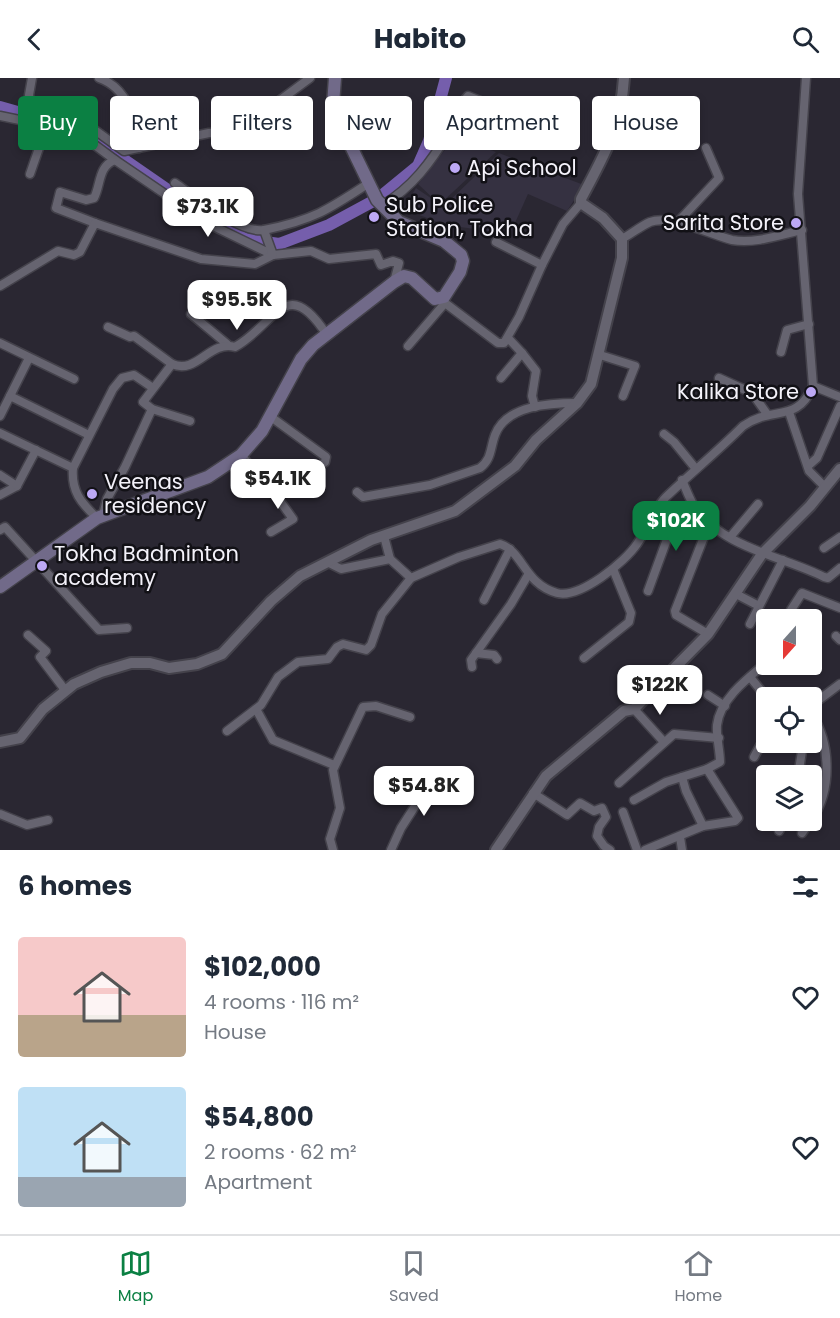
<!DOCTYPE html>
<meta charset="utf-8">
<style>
:root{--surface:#fff;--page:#f2f2f3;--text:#1f2937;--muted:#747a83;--line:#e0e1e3;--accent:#0b8043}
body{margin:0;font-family:Poppins,sans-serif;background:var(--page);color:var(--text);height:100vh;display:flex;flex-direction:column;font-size:22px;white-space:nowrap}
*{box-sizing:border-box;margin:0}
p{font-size:20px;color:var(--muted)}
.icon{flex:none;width:33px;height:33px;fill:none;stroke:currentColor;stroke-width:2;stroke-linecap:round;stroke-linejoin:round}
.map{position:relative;height:772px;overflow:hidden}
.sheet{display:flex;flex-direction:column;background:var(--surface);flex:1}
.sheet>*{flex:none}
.banner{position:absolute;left:18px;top:18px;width:804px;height:54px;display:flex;gap:12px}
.needle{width:39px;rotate:201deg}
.tools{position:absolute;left:756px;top:531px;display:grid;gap:12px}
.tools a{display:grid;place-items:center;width:66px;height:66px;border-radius:6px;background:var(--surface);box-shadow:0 3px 9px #0003;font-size:30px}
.price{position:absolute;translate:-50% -51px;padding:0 14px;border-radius:12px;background:#fff;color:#222;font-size:20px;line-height:39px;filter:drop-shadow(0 2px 3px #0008)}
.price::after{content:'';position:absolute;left:50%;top:36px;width:18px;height:14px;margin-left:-9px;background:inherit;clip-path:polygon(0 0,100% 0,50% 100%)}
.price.current{background:var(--accent);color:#fff}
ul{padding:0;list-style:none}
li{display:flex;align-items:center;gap:18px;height:150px;padding:0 18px}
li span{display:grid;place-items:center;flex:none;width:168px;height:120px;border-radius:6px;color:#555}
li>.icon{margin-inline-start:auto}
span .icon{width:72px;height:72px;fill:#fffc;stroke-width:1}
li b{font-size:26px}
h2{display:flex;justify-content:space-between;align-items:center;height:72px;padding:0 18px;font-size:26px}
.tag{padding:0 21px;border-radius:6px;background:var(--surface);box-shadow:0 3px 9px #0003;font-size:21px;line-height:54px}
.tag.current{background:var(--accent);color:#fff}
header{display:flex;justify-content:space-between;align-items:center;height:78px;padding:0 18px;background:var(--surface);font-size:27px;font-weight:700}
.menu{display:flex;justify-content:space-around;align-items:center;height:84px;border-top:2px solid var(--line);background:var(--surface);font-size:16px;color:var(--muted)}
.menu a{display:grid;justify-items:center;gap:3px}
.menu .current{color:var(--accent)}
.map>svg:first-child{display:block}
</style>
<header><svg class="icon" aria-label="back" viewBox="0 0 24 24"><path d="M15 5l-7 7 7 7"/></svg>Habito<svg class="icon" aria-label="search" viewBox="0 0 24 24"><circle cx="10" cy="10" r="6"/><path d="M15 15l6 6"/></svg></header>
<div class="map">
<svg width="840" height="772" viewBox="0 0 840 772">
<rect width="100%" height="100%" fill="#2a2732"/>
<path fill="#353141" d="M455,59L496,74L440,126L443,129L499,75L584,107L567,133L528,116L510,156L446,147L403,131L416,110L438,125L418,106Z"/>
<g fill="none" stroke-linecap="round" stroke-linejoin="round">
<path stroke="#755eac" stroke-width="12" d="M0,29L81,52L188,126L245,161L279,166L329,147L379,120L418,88L429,63L446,0"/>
<g stroke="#44424b" stroke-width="11">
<g id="minor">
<path d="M32,0L29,17L31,28L71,35L124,73L209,55L237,54L310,0"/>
<path d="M99,0C130,11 134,42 139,70"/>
<path d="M0,38L77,54L115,82"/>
<path d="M30,96L47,47"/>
<path d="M175,105C195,119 241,156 264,152"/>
<path d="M383,127C412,109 431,85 448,55C455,43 459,27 468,18L545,49"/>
<path d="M95,145L56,130L60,114L86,122L94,120C101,107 98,88 115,82L209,146L273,177L311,173L329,181L376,176L381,187L393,183L399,185L394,204"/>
<path d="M677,145L719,100L706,70"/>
<path d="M622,161C631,156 641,148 650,144C670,136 712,157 732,162C755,166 780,157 802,152"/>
<path d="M496,164L542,187L563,146L581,125"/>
<path d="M0,208L58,173L74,177L80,174L95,145L201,181L255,186L273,177L264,152C313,142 328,132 369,105"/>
<path d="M444,219L445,225L498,265H504L519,239L542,187"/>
<path d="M191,236L227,266"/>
<path d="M108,249L130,259L134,258L172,286"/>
<path d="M0,265L74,301"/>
<path d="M408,268L445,225"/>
<path d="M781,274L787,252L809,246"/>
<path d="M522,275L536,293L532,318L535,329"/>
<path d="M600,277L635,288L623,318"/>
<path d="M501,300L522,275L508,260"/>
<path d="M719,300L752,315L767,336"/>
<path d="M813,308L840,319"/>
<path d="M10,318L29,280"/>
<path d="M789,334L809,393L824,408"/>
<path d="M0,338L10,318L89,357"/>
<path d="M190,343L152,331L143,324L172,286C197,297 209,262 235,269C276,246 286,194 327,257"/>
<path d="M0,355L73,390"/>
<path d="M664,356L674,364L696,391"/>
<path d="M241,377L277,419L325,384L326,379L271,339"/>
<path d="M809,387L817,380L840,328"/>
<path d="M0,397L17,408L0,417"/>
<path d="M682,402C686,411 689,420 694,428C722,470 782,478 824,499L828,500L840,490"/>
<path d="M17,408L36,372"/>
<path d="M357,414L363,419L430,407L480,390C492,381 490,370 495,357C506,327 551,325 577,325"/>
<path d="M103,437L107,421L125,389L152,331"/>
<path d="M97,440C81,425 71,413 73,390L113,311L122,300L134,297L153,310"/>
<path d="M0,452L5,449L99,552L127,550"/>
<path d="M271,454L293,441L277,419"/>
<path d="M384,458L390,481L411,500L459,479L500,466C523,473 524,506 557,515C580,521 625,484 637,466C647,452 653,432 666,419C691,395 718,373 743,348C773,327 797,346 813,308L798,116L806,0"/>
<path d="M731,458L758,426"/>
<path d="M824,470L840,459"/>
<path d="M329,485L341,491L390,481"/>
<path d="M648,513L670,453L693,427"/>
<path d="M736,516L759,528"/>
<path d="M484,522L510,471"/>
<path d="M792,542L791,532L802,515L840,530"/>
<path d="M750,546L783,482"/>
<path d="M708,556L676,537L675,533L709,446"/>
<path d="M28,557L46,573L40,579L65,612"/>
<path d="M836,558L840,562"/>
<path d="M476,575L494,577L497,581"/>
<path d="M584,580L629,544L631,535L613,491"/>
<path d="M472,589L471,582L511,526L528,497"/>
<path d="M750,599L767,620"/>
<path d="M708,617L725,628"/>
<path d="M812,627L840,606"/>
<path d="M256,631L273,662L334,687"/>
<path d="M634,631L664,664"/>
<path d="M812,637C831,666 832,712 812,741"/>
<path d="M227,653L261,627L278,599L298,584L328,581L337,569L343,566L366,572L371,567L382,536L411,500"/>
<path d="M754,679L766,657"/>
<path d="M798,698L803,667L810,664"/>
<path d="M682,699L686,713L703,748"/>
<path d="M619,705L674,656L719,660"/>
<path d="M533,715L567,737L580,725L594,733L602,730L606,739L599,749L597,758L604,768L610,772"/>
<path d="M634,722L666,704L707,691"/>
<path d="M623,734L637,772"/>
<path d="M0,736L27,747L48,742"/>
<path d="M779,753L785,742"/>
<path d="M802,755L811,742"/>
<path d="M680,759L682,772"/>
<path d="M333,772L330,761L340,730L333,692L363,629L376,628L410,639"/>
<path d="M391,772L401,750L435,697"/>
<path d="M645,772L703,748L735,743L738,740L707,691L720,684C720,672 716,659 717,647C720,621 748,600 766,585"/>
</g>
</g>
<g stroke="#44424b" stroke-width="14">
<g id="tertiary">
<path d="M0,664L20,660L43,631L74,606L101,594L131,585H150L169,590L197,586L222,576L271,523L300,498L371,462L455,433L515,388L536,362L577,325L591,306L622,180V161L603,140L581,125V121C603,79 621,50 624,0"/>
<path d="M496,772L546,698L624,633L634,631L708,556L762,476L810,428L840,391"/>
</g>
</g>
<g stroke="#44424b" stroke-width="15">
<path id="secondary" d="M0,509L97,440L208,399L241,377L262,353L301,281L313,267L394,204L404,198L412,200L435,221L444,219L460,194L463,183L461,177L444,163L399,144L377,122L344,54L333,26L335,0"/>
</g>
<use href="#minor" stroke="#666470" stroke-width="8"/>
<use href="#tertiary" stroke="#666470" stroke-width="10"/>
<use href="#secondary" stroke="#716a89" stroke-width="12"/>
</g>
<g fill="#bda9f5" stroke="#121116" stroke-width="2">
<circle cx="455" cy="90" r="6"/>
<circle cx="374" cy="139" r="6"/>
<circle cx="796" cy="145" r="6"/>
<circle cx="811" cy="314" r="6"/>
<circle cx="92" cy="416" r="6"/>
<circle cx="42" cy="488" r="6"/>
</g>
<g text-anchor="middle" stroke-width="5" stroke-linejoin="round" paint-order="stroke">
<g font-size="21" fill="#f4f2fa" stroke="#121116" text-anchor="start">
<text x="467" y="97">Api School</text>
<text x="386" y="134">Sub Police<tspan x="386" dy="24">Station, Tokha</tspan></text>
<text x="784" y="152" text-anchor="end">Sarita Store</text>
<text x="799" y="321" text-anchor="end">Kalika Store</text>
<text x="104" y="411">Veenas<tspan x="104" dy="24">residency</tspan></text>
<text x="54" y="483">Tokha Badminton<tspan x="54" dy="24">academy</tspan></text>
</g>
</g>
</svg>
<div class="tools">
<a><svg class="needle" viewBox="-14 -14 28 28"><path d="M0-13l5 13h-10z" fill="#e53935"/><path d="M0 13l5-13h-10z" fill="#747a83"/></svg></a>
<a><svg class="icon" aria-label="locate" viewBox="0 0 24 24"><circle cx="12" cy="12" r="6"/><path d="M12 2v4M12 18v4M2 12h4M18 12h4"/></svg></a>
<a><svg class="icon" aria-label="layers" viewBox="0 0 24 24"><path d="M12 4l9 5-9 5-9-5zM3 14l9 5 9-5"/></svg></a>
</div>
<b class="price" style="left:208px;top:160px">$73.1K</b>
<b class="price" style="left:237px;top:253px">$95.5K</b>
<b class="price" style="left:278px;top:432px">$54.1K</b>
<b class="price current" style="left:676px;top:474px">$102K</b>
<b class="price" style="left:660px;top:638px">$122K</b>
<b class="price" style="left:424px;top:739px">$54.8K</b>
<div class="banner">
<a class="tag current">Buy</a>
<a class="tag">Rent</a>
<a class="tag">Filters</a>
<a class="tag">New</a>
<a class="tag">Apartment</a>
<a class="tag">House</a>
</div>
</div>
<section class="sheet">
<h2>6 homes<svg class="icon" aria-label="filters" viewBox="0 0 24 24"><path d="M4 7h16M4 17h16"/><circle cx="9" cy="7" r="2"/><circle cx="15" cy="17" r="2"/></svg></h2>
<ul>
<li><span style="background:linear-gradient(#f6c9c9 65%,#b9a48a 0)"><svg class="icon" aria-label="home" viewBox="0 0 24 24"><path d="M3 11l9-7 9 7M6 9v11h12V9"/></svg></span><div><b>$102,000</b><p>4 rooms · 116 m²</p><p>House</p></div><svg class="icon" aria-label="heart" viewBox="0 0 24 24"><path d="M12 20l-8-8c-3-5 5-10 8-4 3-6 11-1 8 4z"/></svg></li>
<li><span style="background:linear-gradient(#bfe0f5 75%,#9aa5b1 0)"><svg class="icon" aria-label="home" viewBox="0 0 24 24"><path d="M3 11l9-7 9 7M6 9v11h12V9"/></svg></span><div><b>$54,800</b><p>2 rooms · 62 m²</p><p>Apartment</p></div><svg class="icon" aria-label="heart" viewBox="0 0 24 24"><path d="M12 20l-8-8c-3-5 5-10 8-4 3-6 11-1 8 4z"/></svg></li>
</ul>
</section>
<nav class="menu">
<a class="current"><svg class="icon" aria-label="map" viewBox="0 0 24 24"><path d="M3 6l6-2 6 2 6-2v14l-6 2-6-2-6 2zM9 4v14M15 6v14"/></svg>Map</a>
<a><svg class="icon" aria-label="saved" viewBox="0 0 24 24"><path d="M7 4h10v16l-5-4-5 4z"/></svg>Saved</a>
<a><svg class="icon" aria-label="home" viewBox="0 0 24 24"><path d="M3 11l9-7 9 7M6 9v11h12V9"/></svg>Home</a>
</nav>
